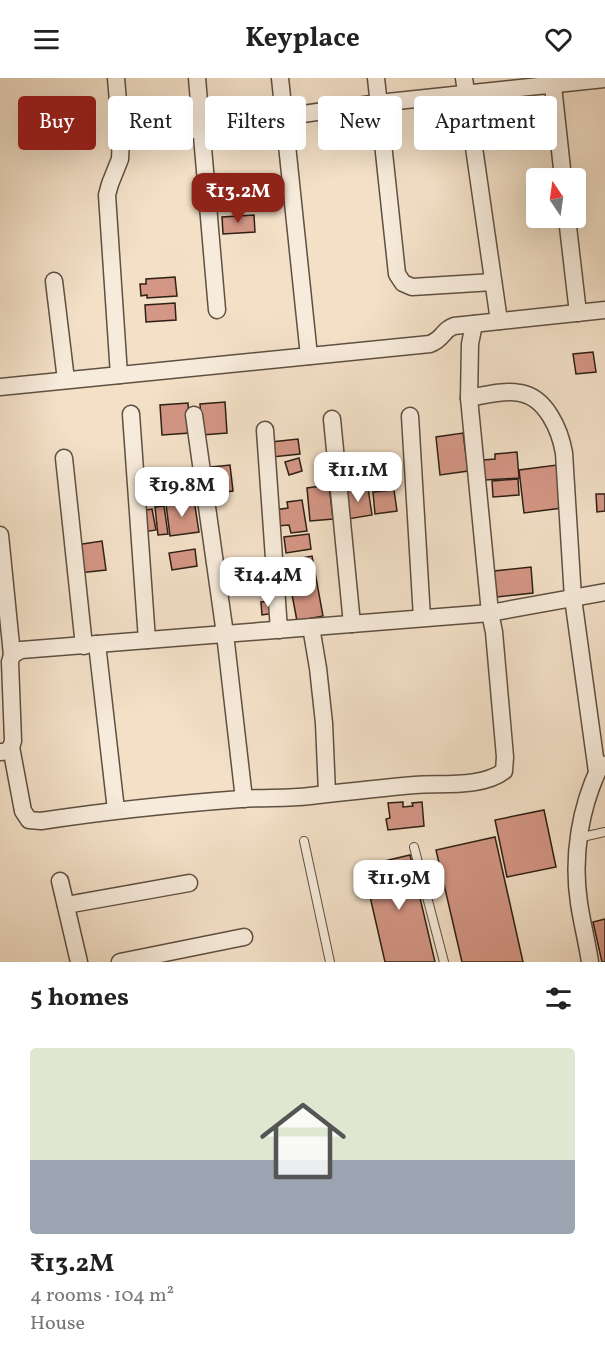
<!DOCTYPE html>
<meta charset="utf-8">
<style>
:root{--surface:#fff;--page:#f6f6f6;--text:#222;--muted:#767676;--line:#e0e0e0;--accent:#8f2418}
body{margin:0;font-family:Vollkorn,serif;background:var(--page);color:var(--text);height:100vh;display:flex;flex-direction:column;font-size:22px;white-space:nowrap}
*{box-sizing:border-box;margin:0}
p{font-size:20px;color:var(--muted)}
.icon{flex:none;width:33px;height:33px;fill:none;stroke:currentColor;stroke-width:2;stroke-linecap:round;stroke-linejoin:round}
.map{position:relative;height:884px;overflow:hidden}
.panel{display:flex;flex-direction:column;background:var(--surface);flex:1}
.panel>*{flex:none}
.banner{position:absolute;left:18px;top:18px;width:570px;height:54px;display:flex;gap:12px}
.needle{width:39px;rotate:347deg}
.tools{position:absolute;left:526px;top:90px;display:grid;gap:12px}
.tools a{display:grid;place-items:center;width:60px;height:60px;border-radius:6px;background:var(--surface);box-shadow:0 6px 24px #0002;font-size:30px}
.price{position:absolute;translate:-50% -51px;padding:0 14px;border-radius:12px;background:#fff;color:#222;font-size:20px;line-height:39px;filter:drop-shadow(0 2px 3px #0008)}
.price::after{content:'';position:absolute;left:50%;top:36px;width:18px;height:14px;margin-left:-9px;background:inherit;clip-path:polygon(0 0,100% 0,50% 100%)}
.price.current{background:var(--accent);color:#fff}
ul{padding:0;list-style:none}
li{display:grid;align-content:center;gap:12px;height:318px;padding:0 30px}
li+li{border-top:2px solid var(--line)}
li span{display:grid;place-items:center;height:186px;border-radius:6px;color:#555}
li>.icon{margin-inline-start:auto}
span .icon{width:108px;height:108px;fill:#fffc;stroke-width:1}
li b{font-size:26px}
h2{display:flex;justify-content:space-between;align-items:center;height:72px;padding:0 30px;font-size:26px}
.tag{padding:0 21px;border-radius:6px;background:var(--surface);box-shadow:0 6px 24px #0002;font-size:21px;line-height:54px}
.tag.current{background:var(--accent);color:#fff}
header{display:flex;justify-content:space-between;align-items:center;height:78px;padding:0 30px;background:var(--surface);font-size:27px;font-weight:700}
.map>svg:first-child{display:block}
</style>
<header><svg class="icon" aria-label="menu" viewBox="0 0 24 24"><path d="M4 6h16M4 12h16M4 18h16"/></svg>Keyplace<svg class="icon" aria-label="heart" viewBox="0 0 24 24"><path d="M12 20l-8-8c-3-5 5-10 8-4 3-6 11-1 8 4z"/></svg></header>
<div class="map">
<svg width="605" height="884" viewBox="0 0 605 884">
<rect width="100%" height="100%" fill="#f3e0c7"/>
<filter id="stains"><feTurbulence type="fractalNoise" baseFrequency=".00333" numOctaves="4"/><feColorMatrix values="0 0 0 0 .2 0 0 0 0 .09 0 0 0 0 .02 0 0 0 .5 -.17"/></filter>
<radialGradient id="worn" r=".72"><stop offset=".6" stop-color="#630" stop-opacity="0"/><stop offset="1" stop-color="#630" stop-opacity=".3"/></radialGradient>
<g fill="#d49685" stroke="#2e2015" stroke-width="1.5">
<path d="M254,137L255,154L223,156L222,139Z"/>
<path d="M175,199L177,218L147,220V217L141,218L140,206H146V201Z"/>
<path d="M175,225L176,242L146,244L145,227Z"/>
<path d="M593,274L596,294L576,296L573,276Z"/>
<path d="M225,324L227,355L202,357L200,326Z"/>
<path d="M188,325L190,355L162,357L160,327Z"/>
<path d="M463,355L468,393L440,397L436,359Z"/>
<path d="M298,361L300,376L272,379L271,364Z"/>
<path d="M517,374L519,400L484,402L483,382L495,381V376Z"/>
<path d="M299,380L302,393L289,397L285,384Z"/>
<path d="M230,387L233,413L217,415L216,405L204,406L202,390Z"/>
<path d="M557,387L562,430L524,435L519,392Z"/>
<path d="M518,401L519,417L493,419L492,403Z"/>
<path d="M329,407L333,441L310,443L307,410Z"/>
<path d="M368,410L372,437L348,441L345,413Z"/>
<path d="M394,412L397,433L375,436L373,414Z"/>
<path d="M596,416H605V433L597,434Z"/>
<path d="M194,422L199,454L170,458L166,426Z"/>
<path d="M302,422L307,453L291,455L289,447L277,448L274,432L288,430L287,424Z"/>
<path d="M164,428L168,456L158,457L155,429Z"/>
<path d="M152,431L156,452L144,454L140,433Z"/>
<path d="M309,456L311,471L286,475L284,459Z"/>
<path d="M102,463L106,492L79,495L76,467Z"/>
<path d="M195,471L197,488L172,492L169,475Z"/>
<path d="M312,478L323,538L297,543L291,511H296L290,482Z"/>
<path d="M531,489L533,515L497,519L494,493Z"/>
<path d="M273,523L275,535L262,537L261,524Z"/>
<path d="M403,724V729L413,728L412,725L422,724L424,748L388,752L386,741L390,740L388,725Z"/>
<path d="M544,732L556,789L507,799L495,742Z"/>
<path d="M495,759L523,884H462L436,772Z"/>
<path d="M410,777L435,884H385L363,788Z"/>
<path d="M605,841V884H602L593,844Z"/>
</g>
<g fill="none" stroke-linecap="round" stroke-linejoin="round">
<g stroke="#5f5042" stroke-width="10">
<g id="lane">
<path d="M578,760L605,754"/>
<path d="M304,763L330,884"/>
<path d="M414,769L444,884"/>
</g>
</g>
<g stroke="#5f5042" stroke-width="19">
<g id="street">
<path d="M116,0L121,60L120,81L110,106L107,117L119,297"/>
<path d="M197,0L217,232"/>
<path d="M280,0L309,278"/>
<path d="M376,0L397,196L403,205L412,209L493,204"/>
<path d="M464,0L499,243"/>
<path d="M553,8L563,100"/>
<path d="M121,60L201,51L378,25L605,1"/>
<path d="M567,140L578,235"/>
<path d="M54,203L66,302"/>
<path d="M0,309L430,266C444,261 442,252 454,248L605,232"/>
<path d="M469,320C485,317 504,312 520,315C546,319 560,352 564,375L573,520L597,694"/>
<path d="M131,336L147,562"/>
<path d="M194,337L225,556L244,721"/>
<path d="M410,338L422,540"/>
<path d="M332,341L352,546"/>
<path d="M265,352L279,552"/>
<path d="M64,380L84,568"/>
<path d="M0,457L12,577"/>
<path d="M311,549L318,590L324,645L327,715"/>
<path d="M97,566L116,732"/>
<path d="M11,669L23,733L29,742L41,743C107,733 174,726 241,721C264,719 287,721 310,718C345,714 380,710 415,707C442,705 482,710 504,693L505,679L494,554L490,535L469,320L470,266L474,246"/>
<path d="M0,674C8,674 11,671 13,663L10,584L12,577L21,572L490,535L605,514"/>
<path d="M60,803L79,884"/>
<path d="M66,827L189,805"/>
<path d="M120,884L244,859"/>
<path d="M590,884C587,864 582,845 579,825C572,778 580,729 601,686"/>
</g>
</g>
<use href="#lane" stroke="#f7ebdb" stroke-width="8"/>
<use href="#street" stroke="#f7ebdb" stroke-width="16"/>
</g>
<rect width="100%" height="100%" filter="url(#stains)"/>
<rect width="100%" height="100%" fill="url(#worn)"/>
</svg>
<div class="tools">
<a><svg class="needle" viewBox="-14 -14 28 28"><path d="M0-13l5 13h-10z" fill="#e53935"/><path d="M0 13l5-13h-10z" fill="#767676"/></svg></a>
</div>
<b class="price current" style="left:238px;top:146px">₹13.2M</b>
<b class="price" style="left:358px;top:425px">₹11.1M</b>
<b class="price" style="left:182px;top:440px">₹19.8M</b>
<b class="price" style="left:268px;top:530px">₹14.4M</b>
<b class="price" style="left:399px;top:833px">₹11.9M</b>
<div class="banner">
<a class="tag current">Buy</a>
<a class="tag">Rent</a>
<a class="tag">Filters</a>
<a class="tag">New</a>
<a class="tag">Apartment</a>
</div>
</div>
<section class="panel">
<h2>5 homes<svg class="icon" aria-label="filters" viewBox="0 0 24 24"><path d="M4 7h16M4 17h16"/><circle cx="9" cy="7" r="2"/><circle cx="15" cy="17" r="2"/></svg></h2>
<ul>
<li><span style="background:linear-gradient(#dfe7d0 60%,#9aa5b1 0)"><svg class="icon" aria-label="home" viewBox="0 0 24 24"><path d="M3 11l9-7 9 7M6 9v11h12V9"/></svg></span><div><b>₹13.2M</b><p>4 rooms · 104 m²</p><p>House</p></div></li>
</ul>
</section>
